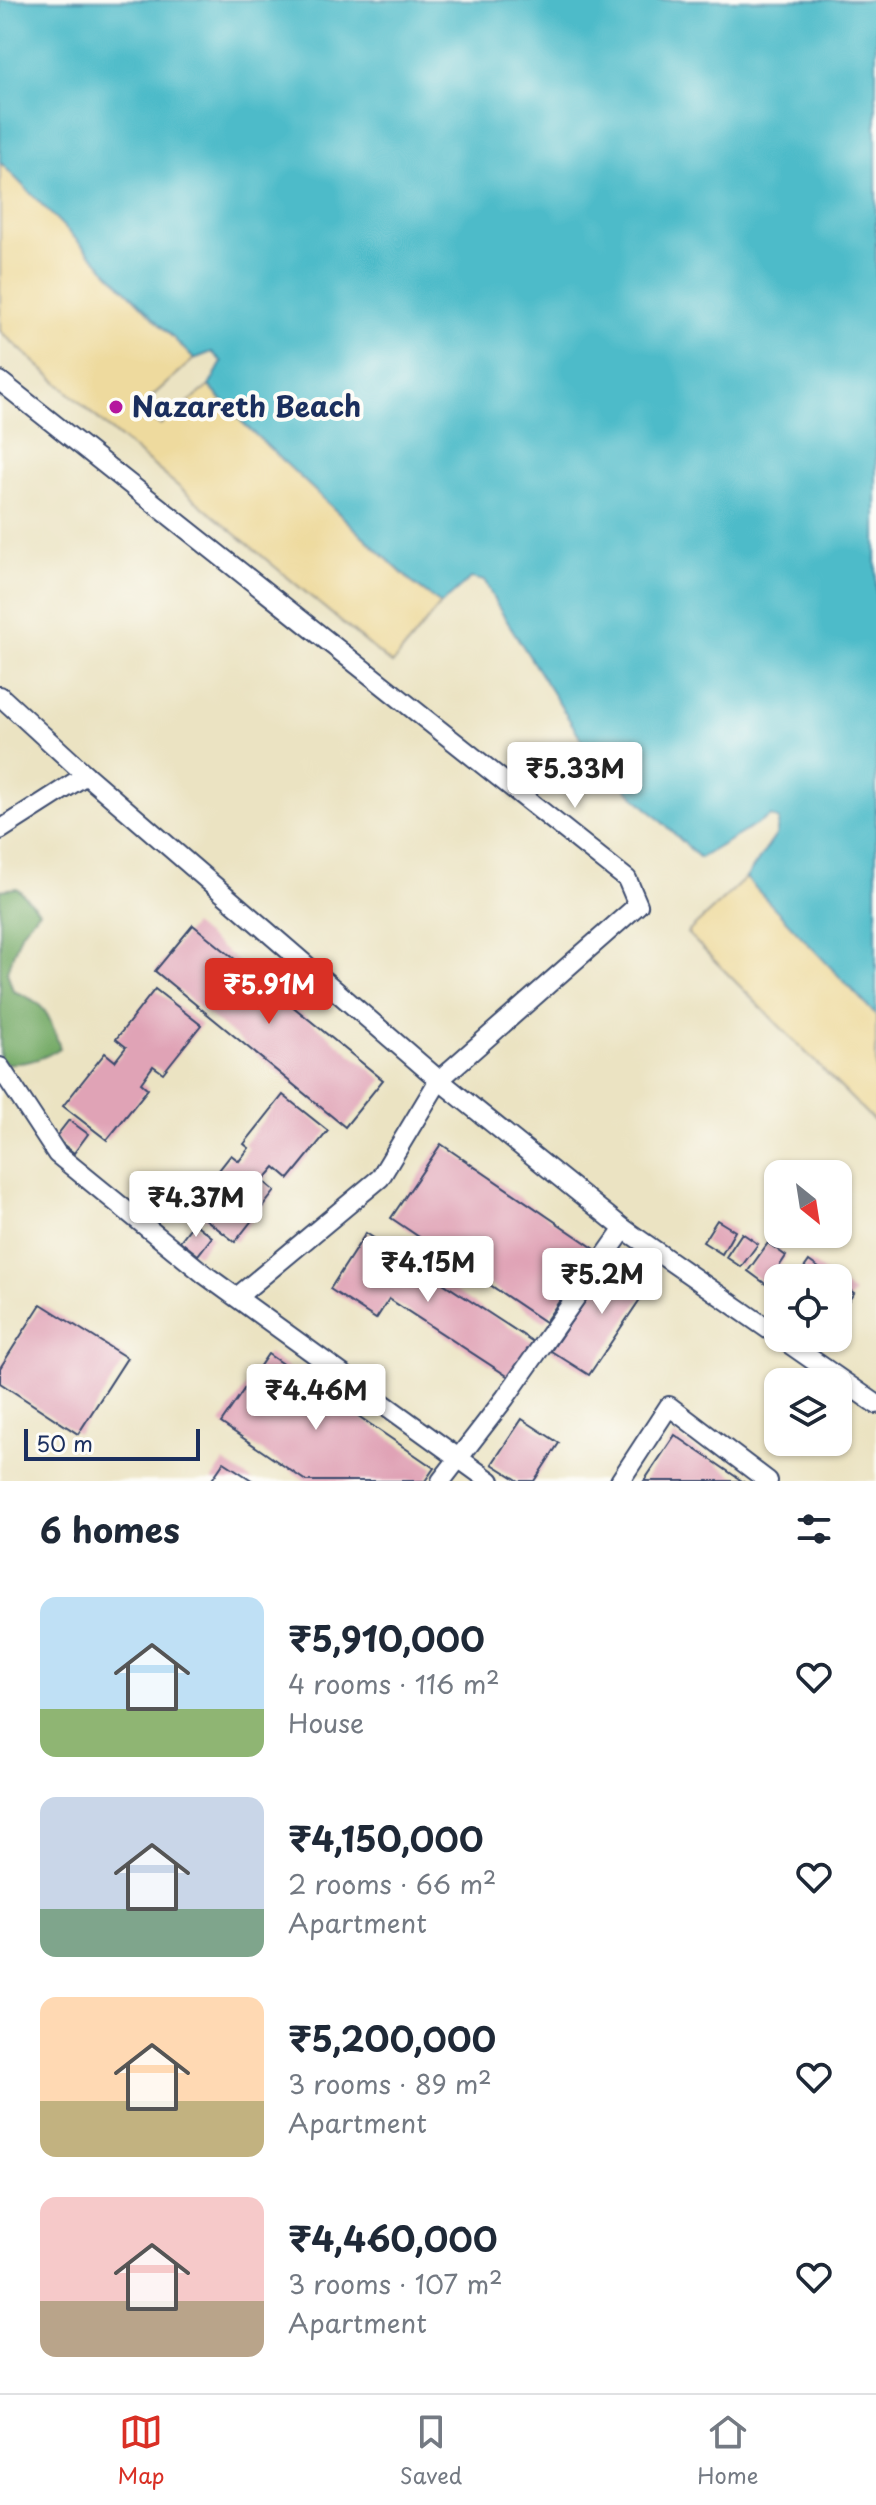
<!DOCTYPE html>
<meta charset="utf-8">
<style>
:root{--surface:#fff;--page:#f6f6f7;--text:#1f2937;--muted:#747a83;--line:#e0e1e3;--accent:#d93025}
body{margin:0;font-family:"Playpen Sans",sans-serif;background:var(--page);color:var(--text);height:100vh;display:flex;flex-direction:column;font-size:30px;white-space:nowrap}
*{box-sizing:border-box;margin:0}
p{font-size:26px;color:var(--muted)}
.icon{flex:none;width:44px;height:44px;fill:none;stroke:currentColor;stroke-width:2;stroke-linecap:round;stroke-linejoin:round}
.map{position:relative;height:1481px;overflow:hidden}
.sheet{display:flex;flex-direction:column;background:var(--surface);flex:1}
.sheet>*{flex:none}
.needle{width:52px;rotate:150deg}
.buttons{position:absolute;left:764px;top:1160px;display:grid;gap:16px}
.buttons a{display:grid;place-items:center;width:88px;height:88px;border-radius:16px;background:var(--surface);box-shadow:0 2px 6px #0004;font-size:40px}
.scale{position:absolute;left:24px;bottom:20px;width:176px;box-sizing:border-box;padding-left:8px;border:4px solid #1b2f5e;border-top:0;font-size:22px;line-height:28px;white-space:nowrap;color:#1b2f5e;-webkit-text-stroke:6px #fdfcf7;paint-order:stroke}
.price{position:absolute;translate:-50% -68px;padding:0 18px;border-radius:8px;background:#fff;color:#222;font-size:26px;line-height:52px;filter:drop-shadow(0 2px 4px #0008)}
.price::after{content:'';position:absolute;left:50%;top:48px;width:24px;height:18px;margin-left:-12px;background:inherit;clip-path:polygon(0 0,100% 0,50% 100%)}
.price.selected{background:var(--accent);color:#fff}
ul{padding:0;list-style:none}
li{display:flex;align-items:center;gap:24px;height:200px;padding:0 40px}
li span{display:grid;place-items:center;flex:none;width:224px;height:160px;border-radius:16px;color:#555}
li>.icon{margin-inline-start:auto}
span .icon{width:96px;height:96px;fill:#fffc;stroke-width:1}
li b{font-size:34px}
h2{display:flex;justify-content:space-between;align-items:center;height:96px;padding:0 40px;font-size:34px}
.tab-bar{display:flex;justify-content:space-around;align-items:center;height:112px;border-top:2px solid var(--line);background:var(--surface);font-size:22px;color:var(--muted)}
.tab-bar a{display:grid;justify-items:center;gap:4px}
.tab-bar .selected{color:var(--accent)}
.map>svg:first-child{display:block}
</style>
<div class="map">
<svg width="876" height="1481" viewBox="0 0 876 1481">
<rect width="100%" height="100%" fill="#fdfcf7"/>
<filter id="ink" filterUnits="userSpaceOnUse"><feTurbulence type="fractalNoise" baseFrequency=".0125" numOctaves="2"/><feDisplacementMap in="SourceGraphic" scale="16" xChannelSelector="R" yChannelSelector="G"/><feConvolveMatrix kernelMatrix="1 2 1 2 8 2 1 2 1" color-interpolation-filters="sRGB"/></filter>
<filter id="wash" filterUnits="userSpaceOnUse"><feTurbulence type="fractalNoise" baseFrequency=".006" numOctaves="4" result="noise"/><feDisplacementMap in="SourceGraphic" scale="32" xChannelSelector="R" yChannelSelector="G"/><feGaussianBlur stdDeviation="1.8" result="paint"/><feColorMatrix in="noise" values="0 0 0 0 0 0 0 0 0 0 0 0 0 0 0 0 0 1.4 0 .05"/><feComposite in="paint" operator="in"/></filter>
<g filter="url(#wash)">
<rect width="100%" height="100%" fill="#ebe3c2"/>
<path fill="#76ab68" stroke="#486d63" stroke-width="2" d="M17,888L39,911L22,931L7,971L13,991C48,1003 49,1016 60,1048C41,1061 22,1065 0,1063V890Z"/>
<g fill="#eeda9e" stroke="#84847e" stroke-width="2">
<path d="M0,162L194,359L149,399L146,414L160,425L209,386L243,423L412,583L441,604L392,664L114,433L0,331Z"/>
<path d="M746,878L876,1015V1123L687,933Z"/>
</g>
<path fill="#4ebbc9" stroke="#347594" stroke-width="2" d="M0,0H876V1015L746,878L776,835L779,820L771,816L700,858L593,757L495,602L485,581L471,578L441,604L413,583L243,423L209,386L222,362L212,352L194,359L0,162Z"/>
<g id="blocks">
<g fill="#e0a3b6">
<path d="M193,925L383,1080L345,1127L155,971Z"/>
<path d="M155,989L201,1025L163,1073L153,1066L141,1083L148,1089L107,1140L63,1106L105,1053L115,1061L126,1047L116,1039Z"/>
<path d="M283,1095L328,1131L289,1179L275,1167L263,1181L275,1191L235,1242L190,1207L231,1155L239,1161L249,1148L244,1144Z"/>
<path d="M69,1120L88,1134L74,1153L55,1138Z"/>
<path d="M441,1144L595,1249L545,1322L391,1218Z"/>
<path d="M717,1220L735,1231L722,1254L703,1242Z"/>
<path d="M194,1223L212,1237L198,1255L180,1241Z"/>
<path d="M366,1233L535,1343L512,1379L389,1299L376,1319L330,1289Z"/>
<path d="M742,1233L758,1244L741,1267L726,1257Z"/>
<path d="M768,1243L786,1256L767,1285L748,1271Z"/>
<path d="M616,1256L653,1280L589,1375L551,1351Z"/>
<path d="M809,1261L833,1278H797Z"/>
<path d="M838,1282L854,1293L838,1316Z"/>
<path d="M41,1304L127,1358L78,1434L0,1383V1368Z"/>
<path d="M268,1354L434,1468L425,1481H306L221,1423Z"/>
<path d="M522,1419L559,1443L534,1481H519L492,1464Z"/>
<path d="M675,1435L742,1481H644Z"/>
<path d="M224,1462L253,1481H211Z"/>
</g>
</g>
</g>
<g filter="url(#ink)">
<use href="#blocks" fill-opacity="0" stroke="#3a4a6d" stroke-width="2"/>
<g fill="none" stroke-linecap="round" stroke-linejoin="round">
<g stroke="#3a4a6d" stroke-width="22">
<g id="minor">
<path d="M0,381L627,879L638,905L439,1080L380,1178L237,1297"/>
<path d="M0,696L86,775L439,1080L624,1229L778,1336"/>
<path d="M0,830L86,775"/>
<path d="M0,1067L57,1154L204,1274L490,1481"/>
<path d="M781,1338L876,1404"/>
<path d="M441,1481L505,1398L624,1229"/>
<path d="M620,1481L669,1406L768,1481"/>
</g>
</g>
<use href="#minor" stroke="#fff" stroke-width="18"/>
</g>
</g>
<circle fill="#b5179e" stroke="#fdfcf7" stroke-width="3" cx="116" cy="407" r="8"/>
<g text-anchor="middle" stroke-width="8" stroke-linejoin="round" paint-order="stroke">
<g font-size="28" font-weight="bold" fill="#1b2f5e" stroke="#fdfcf7" text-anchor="start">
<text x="132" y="417">Nazareth Beach</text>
</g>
</g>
</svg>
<div class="buttons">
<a><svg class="needle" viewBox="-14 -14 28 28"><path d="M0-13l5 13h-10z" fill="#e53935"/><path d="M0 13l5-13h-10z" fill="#747a83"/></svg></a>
<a><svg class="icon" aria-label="locate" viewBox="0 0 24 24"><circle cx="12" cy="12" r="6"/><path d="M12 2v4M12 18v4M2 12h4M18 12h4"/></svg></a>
<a><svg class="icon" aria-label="layers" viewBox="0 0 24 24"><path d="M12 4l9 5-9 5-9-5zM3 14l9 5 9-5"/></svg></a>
</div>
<div class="scale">50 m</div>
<b class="price" style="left:575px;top:810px">₹5.33M</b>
<b class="price selected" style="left:269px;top:1026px">₹5.91M</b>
<b class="price" style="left:196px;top:1239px">₹4.37M</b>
<b class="price" style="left:428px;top:1304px">₹4.15M</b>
<b class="price" style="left:602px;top:1316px">₹5.2M</b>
<b class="price" style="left:316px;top:1432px">₹4.46M</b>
</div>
<section class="sheet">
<h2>6 homes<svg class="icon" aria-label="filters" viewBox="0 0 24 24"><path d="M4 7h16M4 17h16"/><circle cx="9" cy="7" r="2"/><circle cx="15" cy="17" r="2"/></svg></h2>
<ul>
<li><span style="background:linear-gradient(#bfe0f5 70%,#8fb573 0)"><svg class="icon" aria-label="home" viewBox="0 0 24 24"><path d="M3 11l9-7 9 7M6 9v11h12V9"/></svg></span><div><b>₹5,910,000</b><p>4 rooms · 116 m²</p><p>House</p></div><svg class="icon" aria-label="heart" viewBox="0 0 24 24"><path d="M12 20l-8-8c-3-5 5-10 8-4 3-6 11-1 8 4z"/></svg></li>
<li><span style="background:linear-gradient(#c9d6e8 70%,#7fa58c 0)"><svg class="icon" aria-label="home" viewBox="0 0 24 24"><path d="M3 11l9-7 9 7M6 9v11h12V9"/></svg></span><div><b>₹4,150,000</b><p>2 rooms · 66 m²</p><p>Apartment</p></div><svg class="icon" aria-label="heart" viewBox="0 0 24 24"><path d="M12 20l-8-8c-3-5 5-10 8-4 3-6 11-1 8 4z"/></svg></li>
<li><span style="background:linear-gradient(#ffd9b3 65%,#c2b280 0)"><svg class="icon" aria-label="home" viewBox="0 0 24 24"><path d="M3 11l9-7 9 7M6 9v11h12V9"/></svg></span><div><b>₹5,200,000</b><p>3 rooms · 89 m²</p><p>Apartment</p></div><svg class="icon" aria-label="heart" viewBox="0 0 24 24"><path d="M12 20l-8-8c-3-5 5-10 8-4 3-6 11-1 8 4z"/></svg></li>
<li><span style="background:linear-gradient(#f6c9c9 65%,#b9a48a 0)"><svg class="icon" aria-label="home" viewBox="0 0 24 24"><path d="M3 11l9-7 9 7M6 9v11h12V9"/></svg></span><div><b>₹4,460,000</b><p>3 rooms · 107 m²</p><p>Apartment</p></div><svg class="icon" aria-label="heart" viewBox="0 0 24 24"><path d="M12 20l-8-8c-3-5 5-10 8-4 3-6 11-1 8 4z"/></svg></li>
</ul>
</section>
<nav class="tab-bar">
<a class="selected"><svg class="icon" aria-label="map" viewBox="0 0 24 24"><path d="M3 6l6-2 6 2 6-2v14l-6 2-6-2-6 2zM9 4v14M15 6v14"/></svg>Map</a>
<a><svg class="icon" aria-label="saved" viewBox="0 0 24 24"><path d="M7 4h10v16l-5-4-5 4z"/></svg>Saved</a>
<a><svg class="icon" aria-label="home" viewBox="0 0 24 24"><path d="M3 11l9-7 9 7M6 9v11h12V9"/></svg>Home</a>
</nav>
